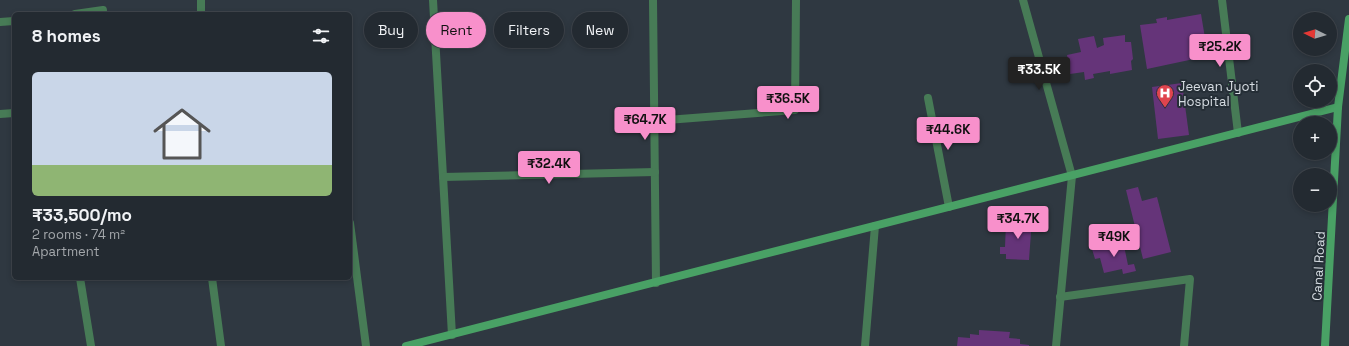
<!DOCTYPE html>
<meta charset="utf-8">
<style>
:root{--surface:#232a31;--page:#2b3239;--text:#f1f3f6;--muted:#a3a7ab;--line:#40464d;--accent:#f890cb}
body{margin:0;font-family:"Space Grotesk",sans-serif;background:var(--page);color:var(--text);height:100vh;display:flex;flex-direction:column;font-size:15px;white-space:nowrap}
*{box-sizing:border-box;margin:0}
p{font-size:13px;color:var(--muted)}
.icon{flex:none;width:22px;height:22px;fill:none;stroke:currentColor;stroke-width:2;stroke-linecap:round;stroke-linejoin:round}
.map{position:relative;flex:1;overflow:hidden}
.panel{position:absolute;left:12px;top:12px;width:340px;height:268px;display:flex;flex-direction:column;background:var(--surface);border-radius:6px;box-shadow:0 2px 6px #0003,0 0 0 1px var(--line)}
.panel>*{flex:none}
.guide{position:absolute;left:364px;top:12px;width:380px;height:36px;display:flex;gap:8px}
.needle{width:26px;rotate:275deg}
.fabs{position:absolute;left:1293px;top:12px;display:grid;gap:8px}
.fabs a{display:grid;place-items:center;width:44px;height:44px;border-radius:50%;background:var(--surface);box-shadow:0 2px 6px #0003,0 0 0 1px var(--line);font-size:20px}
.price{position:absolute;translate:-50% -34px;padding:0 9px;border-radius:4px;background:var(--accent);color:#111;font-size:13px;line-height:26px;filter:drop-shadow(0 1px 2px #0008)}
.price::after{content:'';position:absolute;left:50%;top:24px;width:12px;height:9px;margin-left:-6px;background:inherit;clip-path:polygon(0 0,100% 0,50% 100%)}
.price.selected{background:#222;color:#fff}
ul{padding:0;list-style:none}
li{display:grid;align-content:center;gap:8px;height:212px;padding:0 20px}
li span{display:grid;place-items:center;height:124px;border-radius:6px;color:#555}
li>.icon{margin-inline-start:auto}
span .icon{width:72px;height:72px;fill:#fffc;stroke-width:1}
li b{font-size:17px}
h2{display:flex;justify-content:space-between;align-items:center;height:48px;padding:0 20px;font-size:17px}
.tag{padding:0 14px;border-radius:18px;background:var(--surface);box-shadow:0 2px 6px #0003,0 0 0 1px var(--line);font-size:14px;line-height:36px}
.tag.selected{background:var(--accent);color:#111}
.map>svg:first-child{display:block}
</style>
<div class="map">
<svg width="1349" height="346" viewBox="0 0 1349 346">
<rect width="100%" height="100%" fill="#2f3841"/>
<g fill="#653479">
<path d="M1201,14L1208,56L1147,69L1140,25L1157,23L1156,19L1167,17V20Z"/>
<path d="M1125,35V42H1131L1133,59L1131,61L1132,70L1110,74V71L1093,74L1094,78L1085,80L1084,72L1070,74L1067,55L1081,52L1078,39L1094,36L1097,48L1104,45L1103,38Z"/>
<path d="M1182,83L1189,135L1158,139L1152,87Z"/>
<path d="M1138,187L1142,201L1157,197L1171,252L1143,259L1126,190Z"/>
<path d="M1017,218L1032,219L1029,260L1006,259V254H1000V247H1005L1006,222H1017Z"/>
<path d="M1123,241L1128,265L1134,264L1136,271L1123,274L1122,269L1104,273L1100,258L1095,259L1092,249Z"/>
<path d="M979,330L1010,332L1009,338L1020,339V344L1029,345V346H957L958,337L970,338V334L979,335Z"/>
</g>
<g fill="none" stroke-linecap="round" stroke-linejoin="round">
<g stroke="#477b56" stroke-width="8">
<path d="M201,0V14"/>
<path d="M433,0L452,335"/>
<path d="M653,0L656,283"/>
<path d="M1023,0L1072,176L1056,346"/>
<path d="M1222,0L1238,133"/>
<path d="M75,14L103,10"/>
<path d="M0,22L14,21"/>
<path d="M928,98L949,207"/>
<path d="M0,114L14,113"/>
<path d="M654,121L795,110L796,0"/>
<path d="M443,177L655,172"/>
<path d="M350,223L366,346"/>
<path d="M80,278L91,346"/>
<path d="M212,278L221,346"/>
<path d="M1060,297L1190,279L1184,346"/>
<path d="M865,346L875,226"/>
</g>
<g stroke="#49a165" stroke-width="8">
<path d="M406,346L1338,107"/>
<path d="M1325,346L1338,107L1349,19"/>
</g>
</g>
<defs>
<g id="hospital-pin" transform="scale(0.9)"><path d="M0 17L-7.5 6A9.5 9.5 0 1 1 7.5 6Z" fill="#e0444e" stroke="#252e36"/><path d="M-5-5h3v3.5h4V-5h3V5h-3V1.5h-4V5h-3Z" fill="#fff"/></g>
</defs>
<g fill-rule="evenodd">
<use href="#hospital-pin" x="1165" y="93"/>
</g>
<g text-anchor="middle" stroke-width="4" stroke-linejoin="round" paint-order="stroke">
<g font-size="13" fill="#d6dce2" stroke="#252e36" text-anchor="start">
<text x="1178" y="91">Jeevan Jyoti<tspan x="1178" dy="15">Hospital</tspan></text>
</g>
<g font-size="13" fill="#d6dce2" stroke="#252e36">
<text transform="translate(1318 266) rotate(-87)" y="5">Canal Road</text>
</g>
</g>
</svg>
<div class="fabs">
<a><svg class="needle" viewBox="-14 -14 28 28"><path d="M0-13l5 13h-10z" fill="#e53935"/><path d="M0 13l5-13h-10z" fill="#a3a7ab"/></svg></a>
<a><svg class="icon" aria-label="locate" viewBox="0 0 24 24"><circle cx="12" cy="12" r="6"/><path d="M12 2v4M12 18v4M2 12h4M18 12h4"/></svg></a>
<a>+</a>
<a>−</a>
</div>
<b class="price" style="left:1220px;top:68px">₹25.2K</b>
<b class="price selected" style="left:1039px;top:91px">₹33.5K</b>
<b class="price" style="left:788px;top:120px">₹36.5K</b>
<b class="price" style="left:645px;top:141px">₹64.7K</b>
<b class="price" style="left:948px;top:151px">₹44.6K</b>
<b class="price" style="left:549px;top:185px">₹32.4K</b>
<b class="price" style="left:1018px;top:240px">₹34.7K</b>
<b class="price" style="left:1114px;top:258px">₹49K</b>
<div class="guide">
<a class="tag">Buy</a>
<a class="tag selected">Rent</a>
<a class="tag">Filters</a>
<a class="tag">New</a>
</div>
<section class="panel">
<h2>8 homes<svg class="icon" aria-label="filters" viewBox="0 0 24 24"><path d="M4 7h16M4 17h16"/><circle cx="9" cy="7" r="2"/><circle cx="15" cy="17" r="2"/></svg></h2>
<ul>
<li><span style="background:linear-gradient(#c9d6e8 75%,#8fb573 0)"><svg class="icon" aria-label="home" viewBox="0 0 24 24"><path d="M3 11l9-7 9 7M6 9v11h12V9"/></svg></span><div><b>₹33,500/mo</b><p>2 rooms · 74 m²</p><p>Apartment</p></div></li>
</ul>
</section>
</div>
